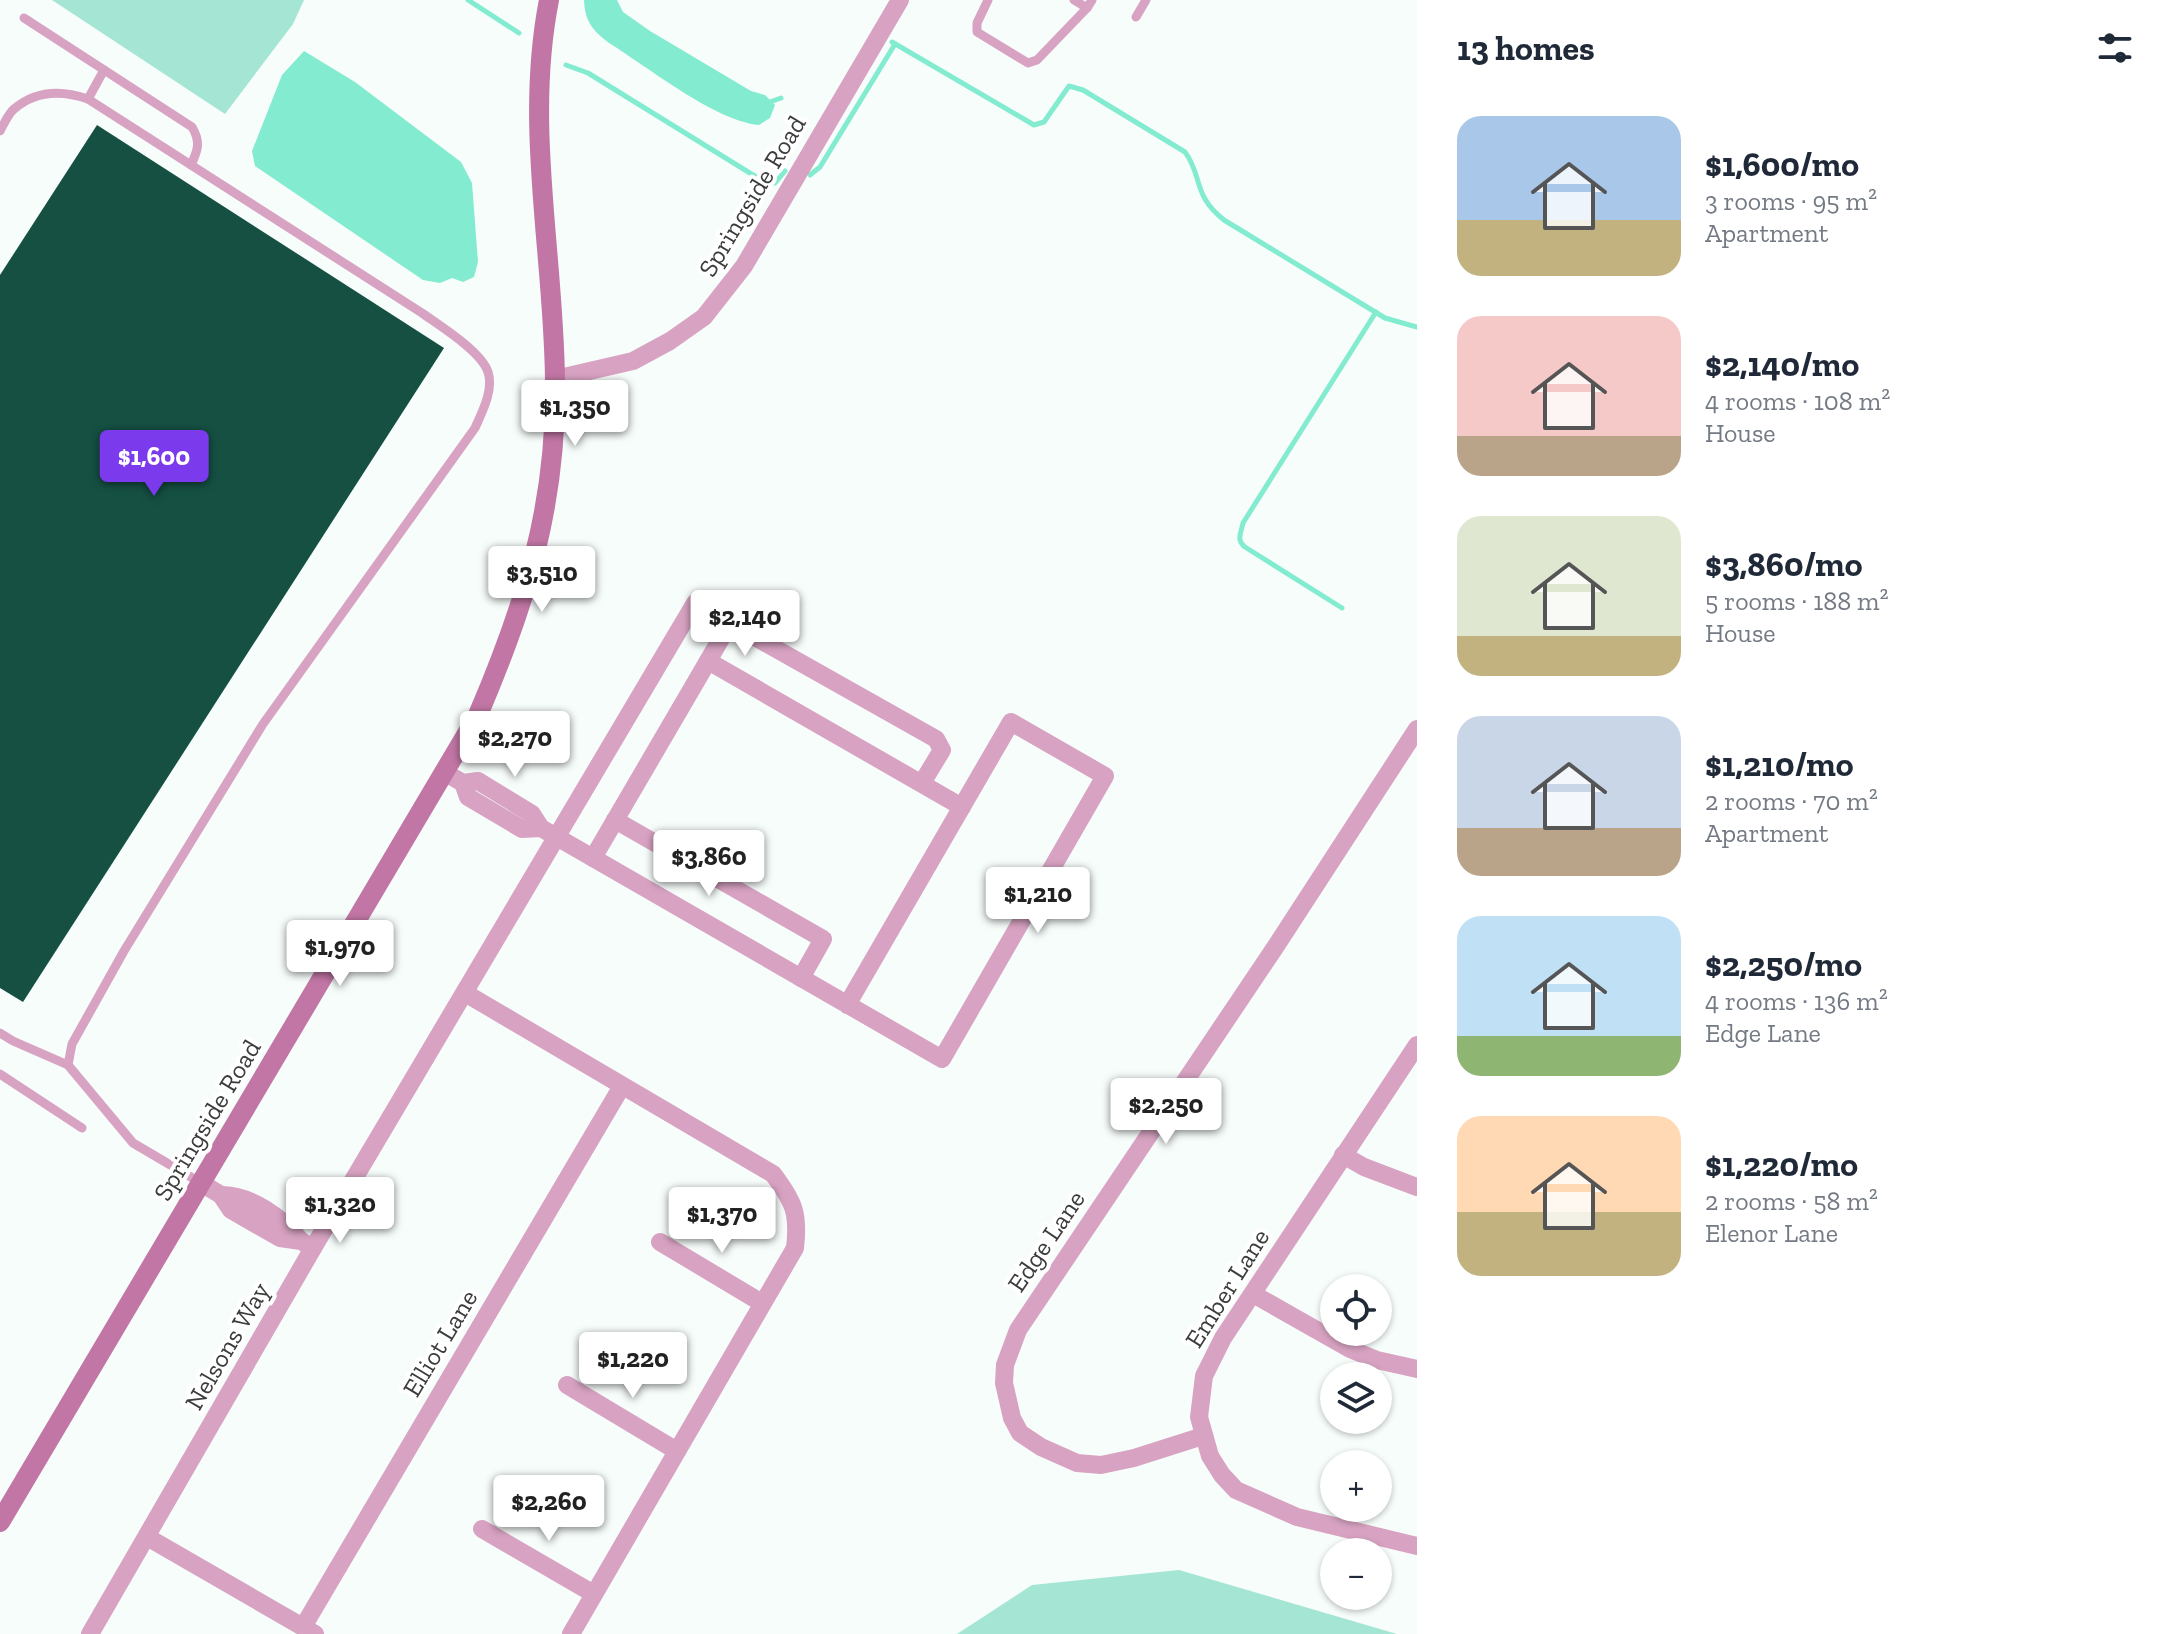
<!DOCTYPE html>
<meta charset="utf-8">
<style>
:root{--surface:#fff;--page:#f2f2f3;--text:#1f2937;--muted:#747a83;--accent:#7c3aed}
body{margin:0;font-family:"Zilla Slab",serif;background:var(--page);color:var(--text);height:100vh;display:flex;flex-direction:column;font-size:30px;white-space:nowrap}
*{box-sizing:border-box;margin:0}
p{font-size:26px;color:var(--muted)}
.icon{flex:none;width:44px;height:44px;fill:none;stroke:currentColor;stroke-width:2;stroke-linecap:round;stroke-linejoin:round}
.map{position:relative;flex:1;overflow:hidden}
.details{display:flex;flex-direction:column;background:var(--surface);width:760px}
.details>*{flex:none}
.tools{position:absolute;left:1320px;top:1274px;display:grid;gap:16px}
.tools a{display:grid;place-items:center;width:72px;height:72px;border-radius:50%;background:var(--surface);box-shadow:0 2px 6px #0004;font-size:40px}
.price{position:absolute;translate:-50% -68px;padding:0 18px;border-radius:8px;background:#fff;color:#222;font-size:26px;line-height:52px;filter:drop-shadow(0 2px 4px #0008)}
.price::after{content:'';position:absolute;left:50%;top:48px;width:24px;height:18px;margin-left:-12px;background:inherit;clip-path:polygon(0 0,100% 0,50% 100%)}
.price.selected{background:var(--accent);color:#fff}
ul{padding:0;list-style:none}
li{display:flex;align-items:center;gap:24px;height:200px;padding:0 40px}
li span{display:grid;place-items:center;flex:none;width:224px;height:160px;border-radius:24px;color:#555}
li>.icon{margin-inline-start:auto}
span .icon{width:96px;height:96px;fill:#fffc;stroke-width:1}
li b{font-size:34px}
h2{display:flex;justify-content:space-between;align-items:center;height:96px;padding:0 40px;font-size:34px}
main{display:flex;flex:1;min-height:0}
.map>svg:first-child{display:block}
</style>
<main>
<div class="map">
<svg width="1417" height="1634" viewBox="0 0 1417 1634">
<rect width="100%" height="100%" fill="#f7fdfb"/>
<g fill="#a4e6d3">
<path d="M52,0H304L293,24L225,114Z"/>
<path d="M1179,1570L1397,1634H957L1032,1585Z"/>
</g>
<g fill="#82ebd0">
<path d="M584,0H617L623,12L650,31L751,91L765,95L775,105L770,118L759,125C715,121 648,67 609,43C592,30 585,21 584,0Z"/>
<path d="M304,51L355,82L461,162L472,183L478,262L474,277L463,282L452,278L440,283L423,280L255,166L252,151L282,75Z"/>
</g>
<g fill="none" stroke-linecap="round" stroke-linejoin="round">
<g stroke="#82ebd0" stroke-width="5">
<path d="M468,0L519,33"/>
<path d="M892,42L1034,125L1044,122L1069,86L1083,90L1185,152C1203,176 1192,195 1224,220L1385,318L1417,327"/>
<path d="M566,65L588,73L766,183H775L785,171"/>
<path d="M767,103L781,98"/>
<path d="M810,175L820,167L895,44"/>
<path d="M1342,608L1245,547C1236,540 1241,533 1243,523L1376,312"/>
</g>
</g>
<path fill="#155043" d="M97,125L444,348L23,1002L0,988V275Z"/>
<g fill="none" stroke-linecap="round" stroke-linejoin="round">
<g stroke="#d8a3c2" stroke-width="9">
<path d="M988,0L977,23V32L1028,63L1037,60L1087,8"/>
<path d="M1074,0L1087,8L1092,0"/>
<path d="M1136,17L1146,0"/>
<path d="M24,18L192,127C201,142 198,150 191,165"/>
<path d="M88,99L104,70"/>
<path d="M0,131C4,124 8,114 14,109C36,90 62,90 88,99L422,313C440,326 481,351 488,372C494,390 482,412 475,428L263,724L124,951L72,1044L68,1065"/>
<path d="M0,1033L13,1041L68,1065L133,1143L201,1183"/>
<path d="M0,1074L82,1128"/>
</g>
<g stroke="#d8a3c2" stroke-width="18">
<path d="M555,379L633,361L670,341L704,317L744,266L900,0"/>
<path d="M444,772L463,783L478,781L532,814L541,828L942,1059L1105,776L1011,722L847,1005"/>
<path d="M463,783L468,797L522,829L541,828"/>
<path d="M922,783L942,750L936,739L730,623L708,661L962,807"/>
<path d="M615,820L823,939L801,978"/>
<path d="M593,858L708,661"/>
<path d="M465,993L773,1174C794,1202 799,1213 795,1248L571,1634"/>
<path d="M1417,1045L1223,1338L1204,1376L1199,1417L1210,1456L1222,1475L1236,1490L1297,1517L1417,1546"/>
<path d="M1343,1155L1364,1167L1417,1187"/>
<path d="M201,1183L221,1195L231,1210L280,1238L301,1241L313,1248"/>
<path d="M221,1195C251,1195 283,1218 301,1241"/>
<path d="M660,1242L762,1303"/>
<path d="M1253,1294L1350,1349L1377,1360L1417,1369"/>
<path d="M567,1385L677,1451"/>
<path d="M1203,1436L1134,1458L1101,1465L1077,1463L1041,1447L1020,1433L1012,1418L1004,1383L1005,1365L1018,1330L1276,946L1417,729"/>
<path d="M482,1529L594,1594"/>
<path d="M147,1537L315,1634"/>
<path d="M303,1627L622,1086"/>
<path d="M90,1634L313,1248L695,603L730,623"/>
</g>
<path stroke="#c276a5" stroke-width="20" d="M0,1522L478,715C526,603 557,504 555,381C554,254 524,126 549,0"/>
</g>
<g text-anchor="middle" stroke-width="8" stroke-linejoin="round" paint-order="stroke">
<g font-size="26" fill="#3b3d3c" stroke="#fff">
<text transform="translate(752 196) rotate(-59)" y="9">Springside Road</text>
<text transform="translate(207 1120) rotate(-59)" y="9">Springside Road</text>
<text transform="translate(1046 1241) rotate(-56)" y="9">Edge Lane</text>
<text transform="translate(1227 1288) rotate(-58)" y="9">Ember Lane</text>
<text transform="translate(440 1343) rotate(-59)" y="9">Elliot Lane</text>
<text transform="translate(227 1346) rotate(-60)" y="9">Nelsons Way</text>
</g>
</g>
</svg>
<div class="tools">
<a><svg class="icon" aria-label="locate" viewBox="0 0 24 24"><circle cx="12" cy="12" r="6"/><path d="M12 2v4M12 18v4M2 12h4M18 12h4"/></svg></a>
<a><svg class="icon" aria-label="layers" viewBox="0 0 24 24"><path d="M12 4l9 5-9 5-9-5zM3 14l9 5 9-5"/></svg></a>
<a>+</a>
<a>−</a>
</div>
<b class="price" style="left:575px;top:448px">$1,350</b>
<b class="price selected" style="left:154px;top:498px">$1,600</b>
<b class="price" style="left:542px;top:614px">$3,510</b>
<b class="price" style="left:745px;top:658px">$2,140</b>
<b class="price" style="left:515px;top:779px">$2,270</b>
<b class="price" style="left:709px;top:898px">$3,860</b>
<b class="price" style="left:1038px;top:935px">$1,210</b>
<b class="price" style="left:340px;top:988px">$1,970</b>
<b class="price" style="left:1166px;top:1146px">$2,250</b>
<b class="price" style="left:340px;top:1245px">$1,320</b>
<b class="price" style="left:722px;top:1255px">$1,370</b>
<b class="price" style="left:633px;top:1400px">$1,220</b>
<b class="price" style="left:549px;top:1543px">$2,260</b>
</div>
<section class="details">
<h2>13 homes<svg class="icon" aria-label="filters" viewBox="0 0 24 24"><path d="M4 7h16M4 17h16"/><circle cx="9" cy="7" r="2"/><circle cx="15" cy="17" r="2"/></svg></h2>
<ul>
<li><span style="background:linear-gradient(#a9c7e8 65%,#c2b280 0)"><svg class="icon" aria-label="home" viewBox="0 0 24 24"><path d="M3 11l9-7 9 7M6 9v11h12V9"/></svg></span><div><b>$1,600/mo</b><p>3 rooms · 95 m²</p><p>Apartment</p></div></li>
<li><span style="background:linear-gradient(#f6c9c9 75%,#b9a48a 0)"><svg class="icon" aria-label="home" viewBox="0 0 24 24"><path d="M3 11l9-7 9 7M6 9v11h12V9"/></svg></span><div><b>$2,140/mo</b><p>4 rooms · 108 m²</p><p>House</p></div></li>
<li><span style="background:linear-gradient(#dfe7d0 75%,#c2b280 0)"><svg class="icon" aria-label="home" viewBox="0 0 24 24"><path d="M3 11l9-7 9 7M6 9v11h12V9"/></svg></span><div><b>$3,860/mo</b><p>5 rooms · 188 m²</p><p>House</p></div></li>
<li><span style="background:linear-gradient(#c9d6e8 70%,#b9a48a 0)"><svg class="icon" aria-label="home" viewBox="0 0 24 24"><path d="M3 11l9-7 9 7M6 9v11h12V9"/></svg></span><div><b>$1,210/mo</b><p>2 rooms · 70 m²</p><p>Apartment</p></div></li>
<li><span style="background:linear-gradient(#bfe0f5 75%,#8fb573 0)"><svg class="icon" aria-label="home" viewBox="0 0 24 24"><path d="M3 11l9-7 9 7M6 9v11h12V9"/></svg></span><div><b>$2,250/mo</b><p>4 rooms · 136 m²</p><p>Edge Lane</p></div></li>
<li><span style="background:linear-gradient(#ffd9b3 60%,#c2b280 0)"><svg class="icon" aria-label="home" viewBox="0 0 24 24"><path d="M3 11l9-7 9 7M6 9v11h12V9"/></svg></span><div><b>$1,220/mo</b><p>2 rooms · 58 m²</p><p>Elenor Lane</p></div></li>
</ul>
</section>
</main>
